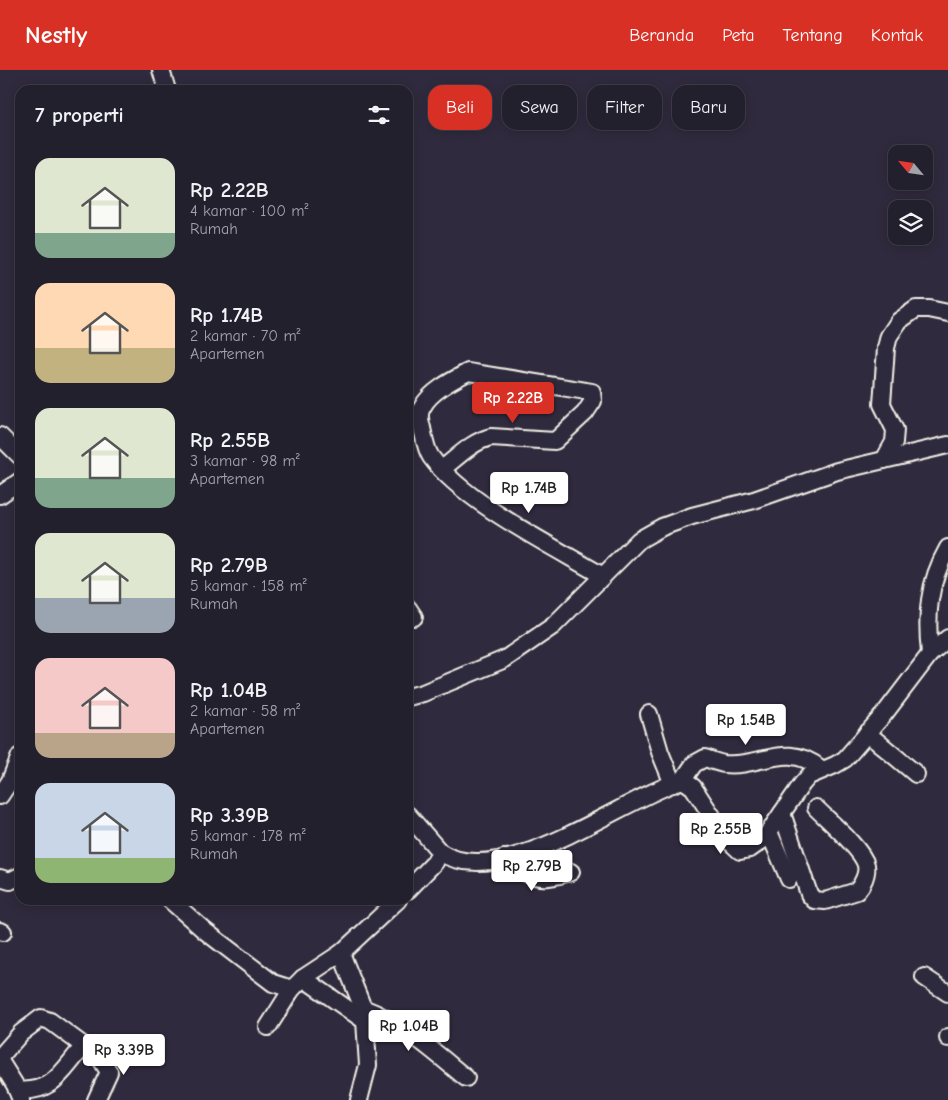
<!DOCTYPE html>
<html lang="id">
<meta charset="utf-8">
<style>
:root{--surface:#23202e;--page:#2b2836;--text:#f1f3f6;--muted:#a3a3aa;--line:#403e4a;--accent:#d93025}
body{margin:0;font-family:"Comic Neue",sans-serif;background:var(--page);color:var(--text);height:100vh;display:flex;flex-direction:column;font-size:19px;white-space:nowrap}
*{box-sizing:border-box;margin:0}
p{font-size:16px;color:var(--muted)}
.icon{flex:none;width:28px;height:28px;fill:none;stroke:currentColor;stroke-width:2;stroke-linecap:round;stroke-linejoin:round}
.map{position:relative;flex:1;overflow:hidden}
.panel{position:absolute;left:15px;top:15px;width:398px;height:820px;display:flex;flex-direction:column;background:var(--surface);border-radius:15px;box-shadow:0 2px 12px #0003,0 0 0 1px var(--line)}
.panel>*{flex:none}
.top-card{position:absolute;left:428px;top:15px;width:445px;height:45px;display:flex;gap:10px}
.needle{width:32px;rotate:299deg}
.fabs{position:absolute;left:888px;top:75px;display:grid;gap:10px}
.fabs a{display:grid;place-items:center;width:45px;height:45px;border-radius:10px;background:var(--surface);box-shadow:0 2px 12px #0003,0 0 0 1px var(--line);font-size:25px}
.price{position:absolute;translate:-50% -42px;padding:0 11px;border-radius:5px;background:#fff;color:#222;font-size:16px;line-height:32px;filter:drop-shadow(0 1px 2px #0008)}
.price::after{content:'';position:absolute;left:50%;top:30px;width:15px;height:11px;margin-left:-8px;background:inherit;clip-path:polygon(0 0,100% 0,50% 100%)}
.price.on{background:var(--accent);color:#fff}
ul{padding:0;list-style:none}
li{display:flex;align-items:center;gap:15px;height:125px;padding:0 20px}
li span{display:grid;place-items:center;flex:none;width:140px;height:100px;border-radius:15px;color:#555}
li>.icon{margin-inline-start:auto}
span .icon{width:60px;height:60px;fill:#fffc;stroke-width:1}
li b{font-size:21px}
h2{display:flex;justify-content:space-between;align-items:center;height:60px;padding:0 20px;font-size:21px}
.tag{padding:0 18px;border-radius:15px;background:var(--surface);box-shadow:0 2px 12px #0003,0 0 0 1px var(--line);font-size:18px;line-height:45px}
.tag.on{background:var(--accent);color:#fff}
header{display:flex;align-items:center;gap:30px;box-sizing:border-box;height:70px;padding:0 25px;background:var(--accent);color:#fff}
header strong{font-size:24px}
nav{display:flex;gap:28px;margin-inline-start:auto;font-size:18px}
.map>svg:first-child{display:block}
</style>
<header>
<strong>Nestly</strong>
<nav><a>Beranda</a><a>Peta</a><a>Tentang</a><a>Kontak</a></nav>
</header>
<div class="map">
<svg width="948" height="1030" viewBox="0 0 948 1030">
<rect width="100%" height="100%" fill="#2f2a3d"/>
<filter id="ink" filterUnits="userSpaceOnUse"><feTurbulence type="fractalNoise" baseFrequency=".02" numOctaves="2"/><feDisplacementMap in="SourceGraphic" scale="10" xChannelSelector="R" yChannelSelector="G"/><feConvolveMatrix kernelMatrix="1 2 1 2 8 2 1 2 1" color-interpolation-filters="sRGB"/></filter>
<g filter="url(#ink)">
<g fill="none" stroke-linecap="round" stroke-linejoin="round">
<g stroke="#f4f1e8" stroke-width="20">
<g id="minor">
<path d="M161,0L167,20"/>
<path d="M0,366L20,386"/>
<path d="M884,390L894,372L895,360L882,334L886,278L889,266L899,251L916,239H929L948,243"/>
<path d="M442,399C458,387 471,372 491,367L555,371L585,343L593,331L592,322L468,302C453,310 431,321 423,336C418,343 420,350 422,358C424,367 426,380 431,387C463,432 554,477 603,506"/>
<path d="M0,425L20,411"/>
<path d="M408,538L414,547"/>
<path d="M930,584C926,546 928,513 948,478"/>
<path d="M408,627L423,623L505,589L553,556L639,470L662,457L692,446L754,430L837,401L948,375"/>
<path d="M649,644L660,682L673,714"/>
<path d="M867,663L916,704"/>
<path d="M683,710L694,694L705,688C711,690 718,693 724,694C761,698 786,670 821,699"/>
<path d="M0,726L10,711L20,686"/>
<path d="M782,743L809,824L814,830L825,831L857,821C862,815 868,804 866,795C862,779 829,751 816,738"/>
<path d="M408,745L440,782L435,792L408,820"/>
<path d="M769,762L789,809"/>
<path d="M440,782C501,823 623,728 683,710L693,717L727,769L740,781L750,779L764,769L802,714L809,706L835,695L845,689L885,643L930,584L948,568"/>
<path d="M504,788C532,808 537,812 571,802"/>
<path d="M0,808L10,811L20,806"/>
<path d="M170,830L205,861L273,913L292,919L303,908L341,883L398,830"/>
<path d="M0,861L3,862"/>
<path d="M341,883L363,938L365,951L368,995L359,1030"/>
<path d="M924,907L948,923"/>
<path d="M303,908L365,951"/>
<path d="M363,938C403,953 433,981 466,1008"/>
<path d="M268,957L292,919"/>
<path d="M948,968V967"/>
<path d="M0,987L21,963L41,948L50,951L84,976"/>
<path d="M0,991L15,1015L21,1030"/>
<path d="M17,1020C54,1024 62,1000 84,976L99,986L109,1002L96,1030"/>
</g>
</g>
<use href="#minor" stroke="#2f2a3d" stroke-width="16"/>
</g>
</g>
</svg>
<div class="fabs">
<a><svg class="needle" viewBox="-14 -14 28 28"><path d="M0-13l5 13h-10z" fill="#e53935"/><path d="M0 13l5-13h-10z" fill="#a3a3aa"/></svg></a>
<a><svg class="icon" aria-label="layers" viewBox="0 0 24 24"><path d="M12 4l9 5-9 5-9-5zM3 14l9 5 9-5"/></svg></a>
</div>
<b class="price on" style="left:513px;top:354px">Rp 2.22B</b>
<b class="price" style="left:529px;top:444px">Rp 1.74B</b>
<b class="price" style="left:746px;top:676px">Rp 1.54B</b>
<b class="price" style="left:721px;top:785px">Rp 2.55B</b>
<b class="price" style="left:532px;top:822px">Rp 2.79B</b>
<b class="price" style="left:409px;top:982px">Rp 1.04B</b>
<b class="price" style="left:124px;top:1006px">Rp 3.39B</b>
<div class="top-card">
<a class="tag on">Beli</a>
<a class="tag">Sewa</a>
<a class="tag">Filter</a>
<a class="tag">Baru</a>
</div>
<section class="panel">
<h2>7 properti<svg class="icon" aria-label="filters" viewBox="0 0 24 24"><path d="M4 7h16M4 17h16"/><circle cx="9" cy="7" r="2"/><circle cx="15" cy="17" r="2"/></svg></h2>
<ul>
<li><span style="background:linear-gradient(#dfe7d0 75%,#7fa58c 0)"><svg class="icon" aria-label="home" viewBox="0 0 24 24"><path d="M3 11l9-7 9 7M6 9v11h12V9"/></svg></span><div><b>Rp 2.22B</b><p>4 kamar · 100 m²</p><p>Rumah</p></div></li>
<li><span style="background:linear-gradient(#ffd9b3 65%,#c2b280 0)"><svg class="icon" aria-label="home" viewBox="0 0 24 24"><path d="M3 11l9-7 9 7M6 9v11h12V9"/></svg></span><div><b>Rp 1.74B</b><p>2 kamar · 70 m²</p><p>Apartemen</p></div></li>
<li><span style="background:linear-gradient(#dfe7d0 70%,#7fa58c 0)"><svg class="icon" aria-label="home" viewBox="0 0 24 24"><path d="M3 11l9-7 9 7M6 9v11h12V9"/></svg></span><div><b>Rp 2.55B</b><p>3 kamar · 98 m²</p><p>Apartemen</p></div></li>
<li><span style="background:linear-gradient(#dfe7d0 65%,#9aa5b1 0)"><svg class="icon" aria-label="home" viewBox="0 0 24 24"><path d="M3 11l9-7 9 7M6 9v11h12V9"/></svg></span><div><b>Rp 2.79B</b><p>5 kamar · 158 m²</p><p>Rumah</p></div></li>
<li><span style="background:linear-gradient(#f6c9c9 75%,#b9a48a 0)"><svg class="icon" aria-label="home" viewBox="0 0 24 24"><path d="M3 11l9-7 9 7M6 9v11h12V9"/></svg></span><div><b>Rp 1.04B</b><p>2 kamar · 58 m²</p><p>Apartemen</p></div></li>
<li><span style="background:linear-gradient(#c9d6e8 75%,#8fb573 0)"><svg class="icon" aria-label="home" viewBox="0 0 24 24"><path d="M3 11l9-7 9 7M6 9v11h12V9"/></svg></span><div><b>Rp 3.39B</b><p>5 kamar · 178 m²</p><p>Rumah</p></div></li>
</ul>
</section>
</div>
